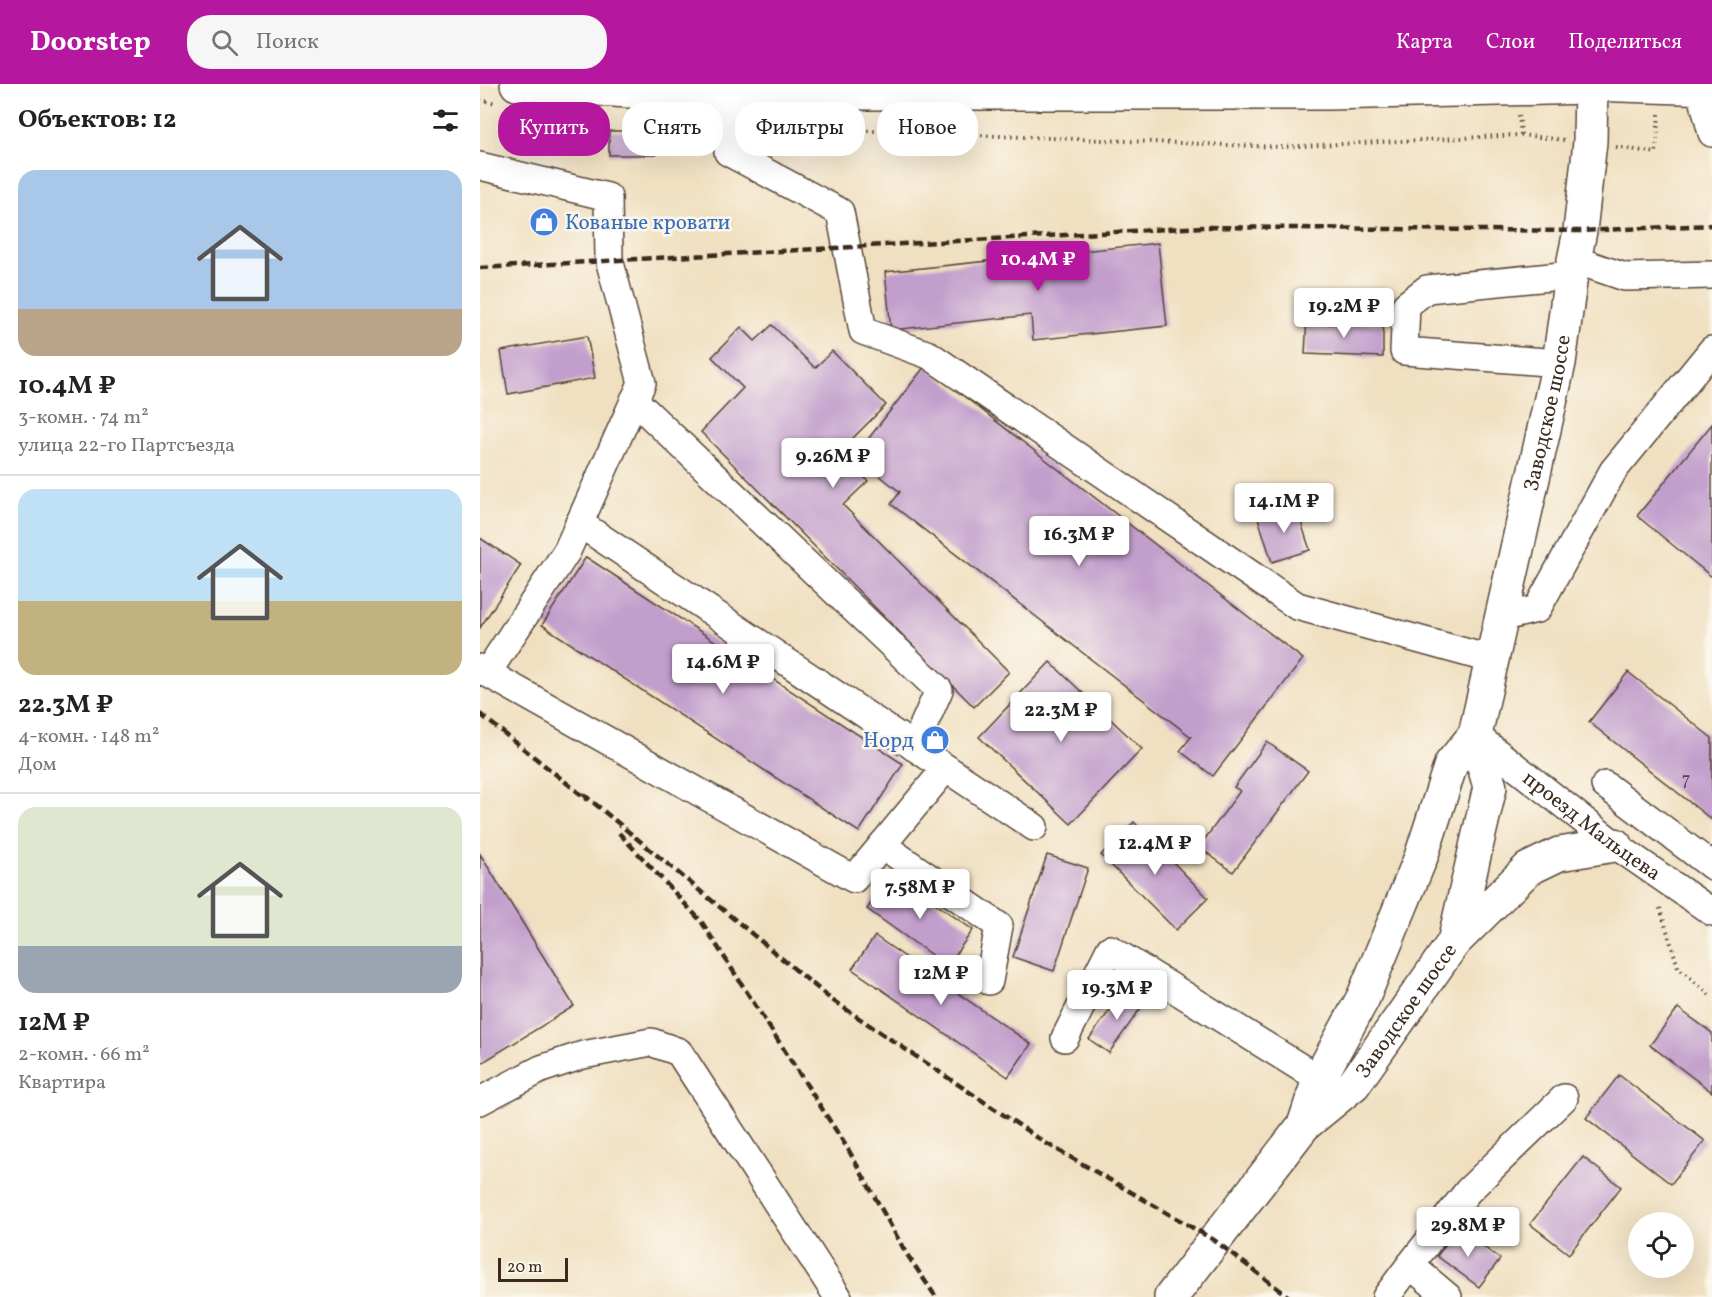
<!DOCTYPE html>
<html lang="ru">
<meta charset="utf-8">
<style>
:root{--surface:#fff;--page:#f6f6f6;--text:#222;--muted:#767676;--line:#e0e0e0;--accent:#b5179e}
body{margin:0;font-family:Vollkorn,serif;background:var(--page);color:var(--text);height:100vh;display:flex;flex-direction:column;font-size:22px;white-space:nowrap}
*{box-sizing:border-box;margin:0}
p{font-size:20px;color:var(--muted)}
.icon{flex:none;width:33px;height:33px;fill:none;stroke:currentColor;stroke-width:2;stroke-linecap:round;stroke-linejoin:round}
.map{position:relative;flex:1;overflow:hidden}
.side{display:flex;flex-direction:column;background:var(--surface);width:480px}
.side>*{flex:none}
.top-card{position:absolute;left:18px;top:18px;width:570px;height:54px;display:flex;gap:12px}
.tools{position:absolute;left:1148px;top:1128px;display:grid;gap:12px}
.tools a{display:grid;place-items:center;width:66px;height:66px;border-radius:50%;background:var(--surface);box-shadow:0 6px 24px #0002;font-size:30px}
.scale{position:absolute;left:18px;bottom:15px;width:70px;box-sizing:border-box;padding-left:6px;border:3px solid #3b2a1e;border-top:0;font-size:16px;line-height:21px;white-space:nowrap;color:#3b2a1e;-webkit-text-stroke:4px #fbf7ec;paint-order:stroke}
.price{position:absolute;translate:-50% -51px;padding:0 14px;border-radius:6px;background:#fff;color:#222;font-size:20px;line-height:39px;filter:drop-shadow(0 2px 3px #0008)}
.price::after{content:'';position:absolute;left:50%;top:36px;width:18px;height:14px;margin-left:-9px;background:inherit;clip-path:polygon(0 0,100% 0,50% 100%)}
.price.current{background:var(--accent);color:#fff}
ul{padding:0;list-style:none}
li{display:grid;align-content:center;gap:12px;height:318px;padding:0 18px}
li+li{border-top:2px solid var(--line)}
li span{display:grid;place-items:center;height:186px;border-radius:18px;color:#555}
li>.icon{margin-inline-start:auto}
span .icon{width:108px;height:108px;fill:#fffc;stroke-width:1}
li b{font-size:26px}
h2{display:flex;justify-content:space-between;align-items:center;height:72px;padding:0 18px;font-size:26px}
.tag{padding:0 21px;border-radius:24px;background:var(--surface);box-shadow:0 6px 24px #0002;font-size:21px;line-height:54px}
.tag.current{background:var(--accent);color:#fff}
header{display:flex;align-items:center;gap:36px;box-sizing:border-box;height:84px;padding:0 30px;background:var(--accent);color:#fff}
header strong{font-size:28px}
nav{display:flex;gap:33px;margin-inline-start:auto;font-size:21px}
.search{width:420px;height:54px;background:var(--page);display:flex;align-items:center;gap:15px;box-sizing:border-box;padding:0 21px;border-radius:24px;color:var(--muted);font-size:22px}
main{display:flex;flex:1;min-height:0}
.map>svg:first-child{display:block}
</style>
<header>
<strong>Doorstep</strong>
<div class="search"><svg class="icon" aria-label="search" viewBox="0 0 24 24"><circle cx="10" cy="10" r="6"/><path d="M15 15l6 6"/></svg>Поиск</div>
<nav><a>Карта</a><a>Слои</a><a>Поделиться</a></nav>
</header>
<main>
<section class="side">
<h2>Объектов: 12<svg class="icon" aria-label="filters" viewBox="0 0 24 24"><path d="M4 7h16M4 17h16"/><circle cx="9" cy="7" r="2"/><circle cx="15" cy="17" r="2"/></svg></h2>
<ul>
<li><span style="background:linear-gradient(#a9c7e8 75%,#b9a48a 0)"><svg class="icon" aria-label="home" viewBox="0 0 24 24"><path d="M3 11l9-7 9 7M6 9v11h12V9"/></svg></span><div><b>10.4M ₽</b><p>3-комн. · 74 m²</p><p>улица 22-го Партсъезда</p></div></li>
<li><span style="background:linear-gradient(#bfe0f5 60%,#c2b280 0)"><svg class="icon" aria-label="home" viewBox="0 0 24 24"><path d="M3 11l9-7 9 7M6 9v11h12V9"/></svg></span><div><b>22.3M ₽</b><p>4-комн. · 148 m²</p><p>Дом</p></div></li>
<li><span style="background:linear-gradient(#dfe7d0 75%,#9aa5b1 0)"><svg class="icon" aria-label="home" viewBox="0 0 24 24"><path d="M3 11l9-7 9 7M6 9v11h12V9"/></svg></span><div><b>12M ₽</b><p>2-комн. · 66 m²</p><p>Квартира</p></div></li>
</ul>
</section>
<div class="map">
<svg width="1232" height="1213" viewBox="0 0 1232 1213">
<rect width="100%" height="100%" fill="#fbf7ec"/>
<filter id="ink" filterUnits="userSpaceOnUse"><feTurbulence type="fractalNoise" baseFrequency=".0167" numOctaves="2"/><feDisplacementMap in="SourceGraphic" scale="12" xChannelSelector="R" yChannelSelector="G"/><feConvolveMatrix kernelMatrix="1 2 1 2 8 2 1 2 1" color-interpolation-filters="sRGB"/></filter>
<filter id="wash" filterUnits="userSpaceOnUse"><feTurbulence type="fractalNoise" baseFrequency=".008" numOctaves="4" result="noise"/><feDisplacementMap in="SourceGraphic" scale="24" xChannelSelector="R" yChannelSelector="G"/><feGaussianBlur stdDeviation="1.35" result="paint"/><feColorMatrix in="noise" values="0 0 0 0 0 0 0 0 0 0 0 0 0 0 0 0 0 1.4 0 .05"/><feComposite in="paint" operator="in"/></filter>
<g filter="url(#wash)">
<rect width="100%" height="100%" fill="#f0e0c1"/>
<g id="blocks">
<g fill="#c29ecc">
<rect x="129" y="47" width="47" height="24"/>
<path d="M678,159L687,242L553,256L551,231L411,246L405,188Z"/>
<path d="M827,233L848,234V240H903V273L825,270Z"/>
<path d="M292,241L335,284L352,267L406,321L359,368L388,397L363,421L529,588L494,623L221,348L263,304L232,273L261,243L275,257Z"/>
<path d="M107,252L115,294L28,310L21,267Z"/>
<path d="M445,282L823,575L733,692L700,667L711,653L411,420L420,408L375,372Z"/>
<path d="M1232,340V493L1157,432Z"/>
<path d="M816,423L830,466L792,478L778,434Z"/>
<path d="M0,454L41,481L0,544Z"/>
<path d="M106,473L423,680L379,748L62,541Z"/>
<path d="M570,578L662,665L591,740L499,653Z"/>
<path d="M1148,588L1232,654V736L1109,638Z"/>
<path d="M787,658L828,687L753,788L719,763L760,707L754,703Z"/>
<path d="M654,738L728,814L696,846L621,771Z"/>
<path d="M0,770L94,922L0,980Z"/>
<path d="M567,771L608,784L574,887L533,873Z"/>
<path d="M412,789L493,846L467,882L387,825Z"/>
<path d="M395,852L551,960L528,993L372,885Z"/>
<path d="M646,904L665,918L629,969L609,955Z"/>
<path d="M1198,924L1232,949V1008L1170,961Z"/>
<path d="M1139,991L1225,1057L1191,1100L1106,1034Z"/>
<path d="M1103,1073L1141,1103L1089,1170L1050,1140Z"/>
<path d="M978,1144L1020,1175L999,1203L957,1172Z"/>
</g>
</g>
</g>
<g filter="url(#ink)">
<use href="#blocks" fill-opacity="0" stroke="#564536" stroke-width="1.5"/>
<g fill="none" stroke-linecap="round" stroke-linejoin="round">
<g stroke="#564536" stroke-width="30">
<g id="minor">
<path d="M219,0V7L248,31V68L360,128L383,247L449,271L817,522L1010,575"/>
<path d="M1110,3L1232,7"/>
<path d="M1221,7L1232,49"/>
<path d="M0,82L128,113L129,175L162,299L87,467L7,589L0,584"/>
<path d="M1095,176L1145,193L1232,191"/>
<path d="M1079,279L924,267L926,221L947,205L1091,191"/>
<path d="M154,316L459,606L434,663"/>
<path d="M99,439L554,743"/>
<path d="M1020,534L1057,525L1133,387L1232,266"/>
<path d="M7,589L374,795L466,684"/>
<path id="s1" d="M995,651L1135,761L1232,828"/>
<path d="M1125,701L1232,782"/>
<path d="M402,761L519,842L509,897"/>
<path d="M585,954L630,865L839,995"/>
<path d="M0,1017L61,985L103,971L171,958L199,968L358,1213"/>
<path d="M930,1181L988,1107L1084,1014"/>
<path d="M906,1213L930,1181L968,1213"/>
</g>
</g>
<g stroke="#564536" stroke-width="36">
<g id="major">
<path d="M37,0L181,9H847L1110,3"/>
<path d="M974,858L1048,785L1079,770L1135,761"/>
<path d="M824,1041L839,995L883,914L941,773L971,680L995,651"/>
<path id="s2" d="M691,1213L824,1041L874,1000L974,858L1010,703L995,651L1079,279L1091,191L1100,147L1110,58L1111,0"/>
</g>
</g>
<g stroke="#564536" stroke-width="4" stroke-dasharray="1.5 4.5" stroke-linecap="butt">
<path d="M0,16L17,19"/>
<path d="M1039,31L1041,51"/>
<path d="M274,38L291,43L800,63L1041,51L1084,56"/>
<path d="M1136,63L1176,69L1179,30"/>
<path d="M1180,824L1198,883L1232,913"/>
</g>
<use href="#minor" stroke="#fff" stroke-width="27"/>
<use href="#major" stroke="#fff" stroke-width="33"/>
<g stroke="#3b2a1e" stroke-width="4.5" stroke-dasharray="9 4.5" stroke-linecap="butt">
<path d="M0,184L724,143L1100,147L1232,141"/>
<path d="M0,630L108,716"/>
<path d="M103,710L352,916L564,1058L734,1156L809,1213"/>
<path d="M139,749L221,837L368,1065L426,1169L456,1213"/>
</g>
</g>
</g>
<defs>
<g id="shop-disc" transform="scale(1.5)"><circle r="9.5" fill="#3f7fe0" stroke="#fbf7ec"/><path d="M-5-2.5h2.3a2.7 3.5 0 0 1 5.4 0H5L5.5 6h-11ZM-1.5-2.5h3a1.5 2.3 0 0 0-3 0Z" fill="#fff"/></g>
</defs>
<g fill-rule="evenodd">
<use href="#shop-disc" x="64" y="138"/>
<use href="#shop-disc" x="455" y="656"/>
</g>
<g text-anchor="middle" stroke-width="5" stroke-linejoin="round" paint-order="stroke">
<g font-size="18" fill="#5d474a">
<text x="1206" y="701">7</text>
</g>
<g font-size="21" fill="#366cbe" stroke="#fbf7ec" text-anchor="start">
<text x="85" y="145">Кованые кровати</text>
<text x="434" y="663" text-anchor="end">Норд</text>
</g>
<g font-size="21" fill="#3b2a1e" stroke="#fbf7ec">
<text dy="7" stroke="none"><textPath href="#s2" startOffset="999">Заводское шоссе</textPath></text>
<text dy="7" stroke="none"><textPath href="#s1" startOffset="148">проезд Мальцева</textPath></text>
<text dy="7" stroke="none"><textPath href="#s2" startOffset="372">Заводское шоссе</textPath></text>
</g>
</g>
</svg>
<div class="tools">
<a><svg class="icon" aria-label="locate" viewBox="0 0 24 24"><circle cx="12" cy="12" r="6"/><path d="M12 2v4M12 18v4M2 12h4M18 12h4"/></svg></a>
</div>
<div class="scale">20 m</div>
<b class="price current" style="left:558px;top:208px">10.4M ₽</b>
<b class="price" style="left:864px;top:255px">19.2M ₽</b>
<b class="price" style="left:353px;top:405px">9.26M ₽</b>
<b class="price" style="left:804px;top:450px">14.1M ₽</b>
<b class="price" style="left:599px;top:483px">16.3M ₽</b>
<b class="price" style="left:243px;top:611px">14.6M ₽</b>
<b class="price" style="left:581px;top:659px">22.3M ₽</b>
<b class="price" style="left:675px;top:792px">12.4M ₽</b>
<b class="price" style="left:440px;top:836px">7.58M ₽</b>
<b class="price" style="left:461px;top:922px">12M ₽</b>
<b class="price" style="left:637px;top:937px">19.3M ₽</b>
<b class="price" style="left:988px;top:1174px">29.8M ₽</b>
<div class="top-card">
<a class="tag current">Купить</a>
<a class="tag">Снять</a>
<a class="tag">Фильтры</a>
<a class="tag">Новое</a>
</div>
</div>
</main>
